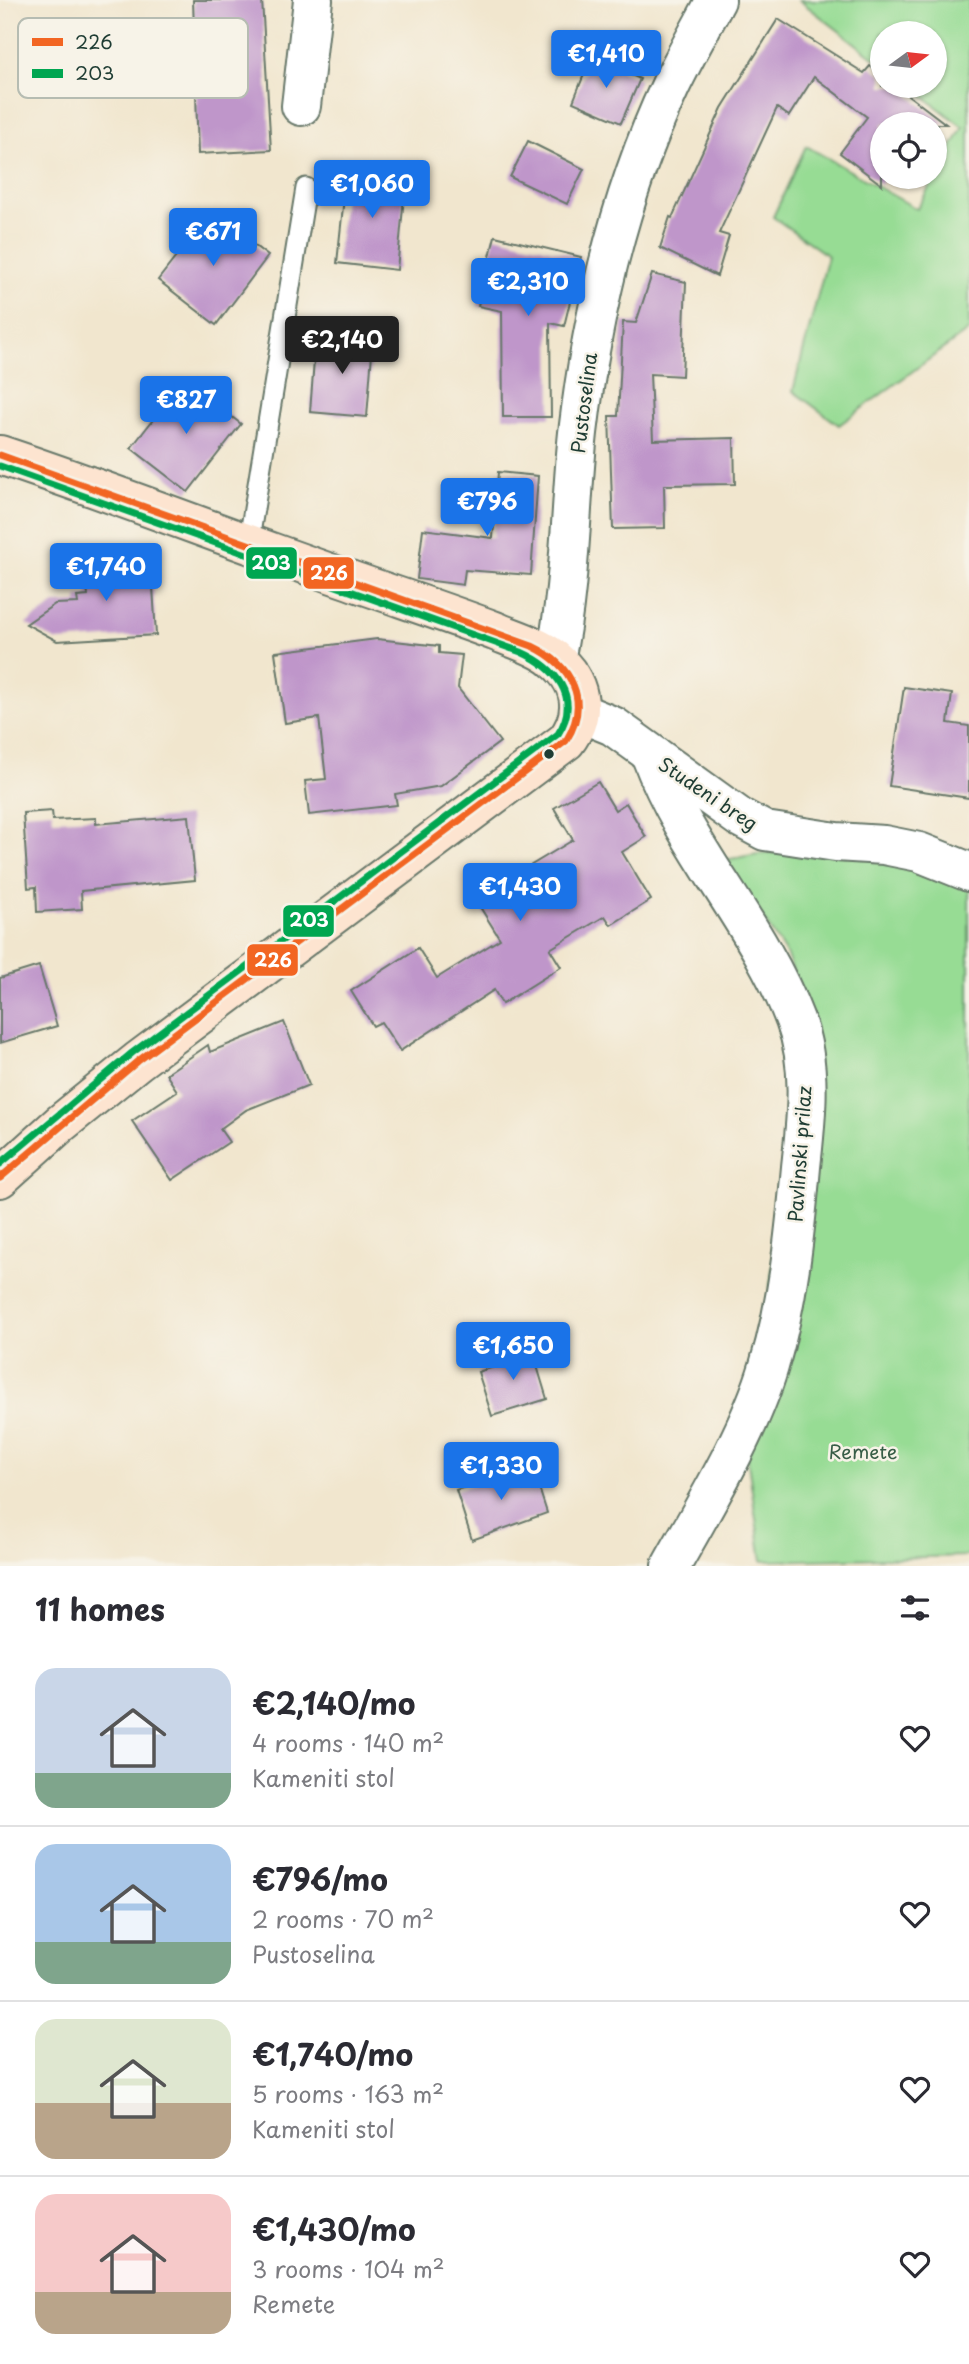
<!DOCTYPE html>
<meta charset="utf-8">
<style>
:root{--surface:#fff;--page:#f2f2f3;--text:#2b2b33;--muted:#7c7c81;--line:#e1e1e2;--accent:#1a73e8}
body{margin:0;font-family:"Playpen Sans",sans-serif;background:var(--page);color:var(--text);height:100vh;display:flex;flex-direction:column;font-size:26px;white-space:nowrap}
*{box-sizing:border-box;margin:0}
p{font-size:23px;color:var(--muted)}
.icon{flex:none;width:38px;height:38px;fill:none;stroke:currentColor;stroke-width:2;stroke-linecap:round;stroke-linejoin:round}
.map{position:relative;height:1566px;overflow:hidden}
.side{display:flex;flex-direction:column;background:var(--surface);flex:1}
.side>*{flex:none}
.needle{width:46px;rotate:75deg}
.fabs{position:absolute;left:870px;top:21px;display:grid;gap:14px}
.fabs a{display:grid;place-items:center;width:77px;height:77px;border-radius:50%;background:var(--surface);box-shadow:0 2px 5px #0004;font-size:35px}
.price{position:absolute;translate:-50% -60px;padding:0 16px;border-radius:7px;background:var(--accent);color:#fff;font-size:23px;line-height:46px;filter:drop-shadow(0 2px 4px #0008)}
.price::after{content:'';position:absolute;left:50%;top:42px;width:21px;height:16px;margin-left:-10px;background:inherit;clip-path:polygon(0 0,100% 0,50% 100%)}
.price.on{background:#222;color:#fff}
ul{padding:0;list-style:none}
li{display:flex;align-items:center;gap:21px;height:175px;padding:0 35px}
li+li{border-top:2px solid var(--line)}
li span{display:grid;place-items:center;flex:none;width:196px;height:140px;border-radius:21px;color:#555}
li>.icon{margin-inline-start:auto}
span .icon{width:84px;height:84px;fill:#fffc;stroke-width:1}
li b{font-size:30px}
h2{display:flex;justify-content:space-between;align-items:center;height:84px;padding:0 35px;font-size:30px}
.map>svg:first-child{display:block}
</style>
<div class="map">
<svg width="969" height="1566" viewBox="0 0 969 1566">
<rect width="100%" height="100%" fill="#f7f3e8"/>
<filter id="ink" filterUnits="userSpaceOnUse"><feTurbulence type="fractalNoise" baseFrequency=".0143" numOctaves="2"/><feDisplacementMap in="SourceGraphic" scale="14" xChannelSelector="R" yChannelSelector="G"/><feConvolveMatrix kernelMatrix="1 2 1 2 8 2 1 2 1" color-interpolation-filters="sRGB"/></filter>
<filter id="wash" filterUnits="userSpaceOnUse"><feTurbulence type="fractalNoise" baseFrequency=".00686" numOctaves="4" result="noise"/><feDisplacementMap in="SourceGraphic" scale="28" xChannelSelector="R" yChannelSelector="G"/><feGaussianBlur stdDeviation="1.57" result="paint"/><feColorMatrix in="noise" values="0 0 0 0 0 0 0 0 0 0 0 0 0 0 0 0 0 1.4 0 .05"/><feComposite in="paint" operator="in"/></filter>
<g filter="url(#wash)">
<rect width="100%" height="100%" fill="#f1e6ce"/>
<g fill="#97dc94" stroke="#5b8c64" stroke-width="2">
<path d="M799,0H969V330L839,425L793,391L828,256L773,217L806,146L917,209L963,127L910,86H934V33H882V64Z"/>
<path d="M810,851L909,863L969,887V1556L762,1561L747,1456L808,1009L786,954L725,860L763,853Z"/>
</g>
<g id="blocks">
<g fill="#bf96ca">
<path d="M193,0H262L271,150L198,154Z"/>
<path d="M778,19L864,73L870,66L882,75V86H896L946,124H882V185L840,153L867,117L814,77L789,116L777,108L719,233L729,236L717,276L660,248L670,217L672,218L722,108Z"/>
<path d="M591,57L640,79L621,123L573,102Z"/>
<path d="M528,141L584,169L567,204L510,177Z"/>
<path d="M347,169L406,176L397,270L337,263Z"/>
<path d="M211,212L268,256L216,325L158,280Z"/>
<path d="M495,236L581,257L564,326L550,323L551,417H503L502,311L478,306Z"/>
<path d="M652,274L686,282L682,376L650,374L653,440L734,438L735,484L664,485L665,528L613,529L609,416H618L623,322L636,323Z"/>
<path d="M316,335L373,340L367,417L310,412Z"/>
<path d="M184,380L241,424L188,492L131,448Z"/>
<path d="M498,472L538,476L531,575L465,570L463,585L417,579L423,529L493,538Z"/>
<path d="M151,555L156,635L57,641L26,624L55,604L78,603L77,597L88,596L85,559Z"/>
<path d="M377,639L439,646V653L462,655L458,688L500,742L441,786L395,794L397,805L309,815L305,781L326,779L319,718L285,723L275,652Z"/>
<path d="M904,687L952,694L948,723L969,726V798L889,786Z"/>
<path d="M598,782L615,810L626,803L646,837L622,852L651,900L611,925L605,916L550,949L561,967L502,1004L494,990L400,1051L381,1022L373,1026L351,991L418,948L437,978L500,939L475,899L573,840L554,808Z"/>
<path d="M52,811L53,820L96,818V824L189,816L195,880L81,891L82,909L37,912L36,887L28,888L23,813Z"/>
<path d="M39,966L57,1026L0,1043V978Z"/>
<path d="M284,1022L309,1085L246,1110L220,1129L229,1142L172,1180L132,1121L177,1091L166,1074L208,1045L210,1052Z"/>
<path d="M531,1346L547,1399L492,1416L478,1372L497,1366L494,1358Z"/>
<path d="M532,1466L547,1513L472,1540L456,1490Z"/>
</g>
</g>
</g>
<g filter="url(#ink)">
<use href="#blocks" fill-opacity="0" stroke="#68786a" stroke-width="2"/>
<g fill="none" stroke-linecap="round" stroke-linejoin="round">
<g stroke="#68786a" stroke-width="23">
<path id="lane" d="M248,546L306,188"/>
</g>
<g stroke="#68786a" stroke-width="42">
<g id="street">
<path d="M301,106L313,0"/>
<path d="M555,660C571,585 570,508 578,433C592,314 620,193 671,85C685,56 701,28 716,0"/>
<path d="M581,713L613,726L739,817L765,831L836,842L884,845L919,852L969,872"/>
<path d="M651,756C686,850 759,925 795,1020C813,1067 806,1120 801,1167C795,1234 788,1302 769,1366C750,1431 704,1507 671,1566"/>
</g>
</g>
<g stroke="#68786a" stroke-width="42">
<path id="secondary" d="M0,455C118,494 233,540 350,580C398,597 447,613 495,631C514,639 536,645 553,658C581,681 588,712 566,741L138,1061L60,1124L0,1178"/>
</g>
<use href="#lane" stroke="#fff" stroke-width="19"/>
<use href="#street" stroke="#fff" stroke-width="38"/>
<use href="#secondary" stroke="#fde4d0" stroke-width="38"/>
<g stroke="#f7f3e8" stroke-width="12">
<path id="bus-1" d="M0,455L532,646C572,665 591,701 566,741L138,1061L0,1178"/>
</g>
<g stroke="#f7f3e8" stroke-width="12">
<path id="bus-2" d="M0,466L521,652C555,667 582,697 558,734L132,1053L0,1164"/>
</g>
<use href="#bus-1" stroke="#f26522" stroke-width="7"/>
<use href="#bus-2" stroke="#00a651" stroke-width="7"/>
</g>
</g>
<circle fill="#1f3d34" stroke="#f7f3e8" stroke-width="2.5" cx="549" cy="754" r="6"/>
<g text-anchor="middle" stroke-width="5" stroke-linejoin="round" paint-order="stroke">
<g font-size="19" fill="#1f3d34" stroke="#f7f3e8">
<text transform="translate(584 403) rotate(-83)" y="7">Pustoselina</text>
<text transform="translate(708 794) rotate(34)" y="7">Studeni breg</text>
<text transform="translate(800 1154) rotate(-86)" y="7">Pavlinski prilaz</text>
</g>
<g font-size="19" fill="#375d47" stroke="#f7f3e8">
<text x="863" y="1459">Remete</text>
</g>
</g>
<rect x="18" y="18" width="230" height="80" rx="10" fill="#f7f3e8" stroke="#b6bcb2" stroke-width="2"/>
<rect x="32" y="38" width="31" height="8" fill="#f26522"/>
<rect x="32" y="69" width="31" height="9" fill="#00a651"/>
<g font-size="19" fill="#1f3d34">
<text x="75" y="49">226</text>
<text x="75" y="80">203</text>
</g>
<g stroke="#f7f3e8" stroke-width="2.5">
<rect x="245" y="546" width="53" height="34" rx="7" fill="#00a651"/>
<rect x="302" y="556" width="53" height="34" rx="7" fill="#f26522"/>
<rect x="282" y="904" width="53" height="34" rx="7" fill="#00a651"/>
<rect x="246" y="943" width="53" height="34" rx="7" fill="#f26522"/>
</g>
<g font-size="19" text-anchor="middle" font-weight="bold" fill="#fff">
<text x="271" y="570">203</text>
<text x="329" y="580">226</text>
<text x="309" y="927">203</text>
<text x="273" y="967">226</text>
</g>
</svg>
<div class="fabs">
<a><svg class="needle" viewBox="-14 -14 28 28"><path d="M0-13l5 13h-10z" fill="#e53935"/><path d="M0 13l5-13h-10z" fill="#7c7c81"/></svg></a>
<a><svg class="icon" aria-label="locate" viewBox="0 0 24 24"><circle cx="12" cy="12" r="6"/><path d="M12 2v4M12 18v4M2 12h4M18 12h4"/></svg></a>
</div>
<b class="price" style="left:606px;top:90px">€1,410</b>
<b class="price" style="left:372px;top:220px">€1,060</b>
<b class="price" style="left:213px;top:268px">€671</b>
<b class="price" style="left:528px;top:318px">€2,310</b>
<b class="price on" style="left:342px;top:376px">€2,140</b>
<b class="price" style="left:186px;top:436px">€827</b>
<b class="price" style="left:487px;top:538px">€796</b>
<b class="price" style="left:106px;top:603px">€1,740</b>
<b class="price" style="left:520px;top:923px">€1,430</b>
<b class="price" style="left:513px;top:1382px">€1,650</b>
<b class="price" style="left:501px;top:1502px">€1,330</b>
</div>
<section class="side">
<h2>11 homes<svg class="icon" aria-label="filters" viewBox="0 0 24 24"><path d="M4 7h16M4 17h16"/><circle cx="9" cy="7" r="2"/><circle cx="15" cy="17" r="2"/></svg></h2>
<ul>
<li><span style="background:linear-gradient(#c9d6e8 75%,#7fa58c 0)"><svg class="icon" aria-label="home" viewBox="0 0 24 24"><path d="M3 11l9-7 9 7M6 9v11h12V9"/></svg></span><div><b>€2,140/mo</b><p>4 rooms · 140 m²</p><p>Kameniti stol</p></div><svg class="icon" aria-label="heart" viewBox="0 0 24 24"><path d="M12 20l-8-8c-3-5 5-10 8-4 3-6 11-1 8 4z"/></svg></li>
<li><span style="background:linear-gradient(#a9c7e8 70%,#7fa58c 0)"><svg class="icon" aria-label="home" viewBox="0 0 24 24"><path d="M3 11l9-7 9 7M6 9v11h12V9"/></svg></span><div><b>€796/mo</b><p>2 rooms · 70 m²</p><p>Pustoselina</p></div><svg class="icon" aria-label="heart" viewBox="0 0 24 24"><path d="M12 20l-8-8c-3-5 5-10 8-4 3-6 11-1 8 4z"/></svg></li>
<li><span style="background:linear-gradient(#dfe7d0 60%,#b9a48a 0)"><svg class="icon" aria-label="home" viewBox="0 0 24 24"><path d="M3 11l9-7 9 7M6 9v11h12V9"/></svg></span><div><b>€1,740/mo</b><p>5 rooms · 163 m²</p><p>Kameniti stol</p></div><svg class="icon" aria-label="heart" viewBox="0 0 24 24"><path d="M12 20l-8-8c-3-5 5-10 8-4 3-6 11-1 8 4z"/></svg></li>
<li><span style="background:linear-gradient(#f6c9c9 70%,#b9a48a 0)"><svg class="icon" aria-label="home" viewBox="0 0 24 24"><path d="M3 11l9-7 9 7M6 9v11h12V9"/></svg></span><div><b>€1,430/mo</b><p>3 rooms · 104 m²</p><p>Remete</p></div><svg class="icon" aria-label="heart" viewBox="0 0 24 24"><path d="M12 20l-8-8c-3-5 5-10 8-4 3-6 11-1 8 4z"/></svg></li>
</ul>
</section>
